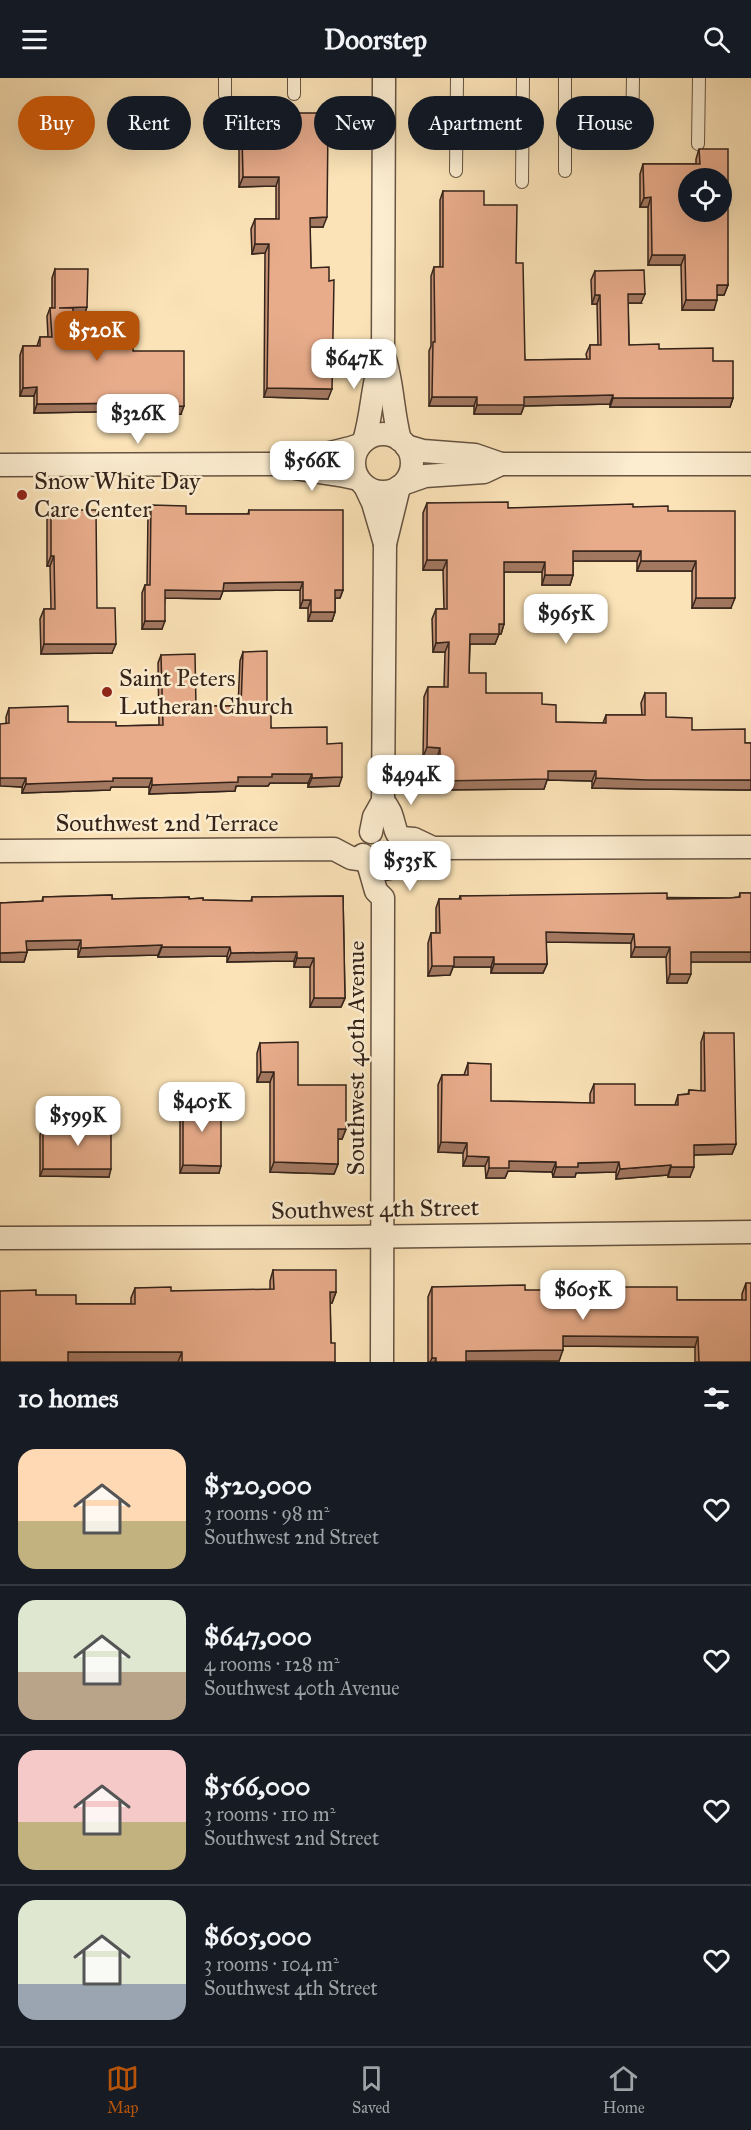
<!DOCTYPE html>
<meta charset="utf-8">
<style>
:root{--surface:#171b24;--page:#20242c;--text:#f1f3f6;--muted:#9ea1a6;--line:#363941;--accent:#b45309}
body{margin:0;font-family:"IM FELL Great Primer",serif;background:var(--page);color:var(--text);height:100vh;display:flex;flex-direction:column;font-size:22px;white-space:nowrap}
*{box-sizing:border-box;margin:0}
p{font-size:20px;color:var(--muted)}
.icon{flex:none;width:33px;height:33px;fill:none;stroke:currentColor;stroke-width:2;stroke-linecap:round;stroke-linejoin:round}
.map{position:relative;height:1284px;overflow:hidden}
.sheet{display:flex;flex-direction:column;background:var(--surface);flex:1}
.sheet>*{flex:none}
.banner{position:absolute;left:18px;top:18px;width:716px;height:54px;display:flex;gap:12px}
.fabs{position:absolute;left:678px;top:90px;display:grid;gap:12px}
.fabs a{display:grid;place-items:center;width:54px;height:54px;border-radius:50%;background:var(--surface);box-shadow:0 6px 24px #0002;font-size:30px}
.price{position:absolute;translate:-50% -51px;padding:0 14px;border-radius:12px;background:#fff;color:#222;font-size:20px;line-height:39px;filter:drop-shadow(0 2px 3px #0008)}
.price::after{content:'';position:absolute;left:50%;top:36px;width:18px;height:14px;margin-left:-9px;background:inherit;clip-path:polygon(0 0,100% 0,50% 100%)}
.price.on{background:var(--accent);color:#fff}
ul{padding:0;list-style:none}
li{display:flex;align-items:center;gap:18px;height:150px;padding:0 18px}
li+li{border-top:2px solid var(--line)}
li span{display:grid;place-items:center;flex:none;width:168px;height:120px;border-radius:18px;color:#555}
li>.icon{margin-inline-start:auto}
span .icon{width:72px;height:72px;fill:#fffc;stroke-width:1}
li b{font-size:26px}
h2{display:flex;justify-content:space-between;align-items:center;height:72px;padding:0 18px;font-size:26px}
.chip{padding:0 21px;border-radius:27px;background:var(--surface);box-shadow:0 6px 24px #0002;font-size:21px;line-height:54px}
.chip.on{background:var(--accent);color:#fff}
header{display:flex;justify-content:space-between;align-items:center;height:78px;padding:0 18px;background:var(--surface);font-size:27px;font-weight:800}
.tabs{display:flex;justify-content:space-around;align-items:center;height:84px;border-top:2px solid var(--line);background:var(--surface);font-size:16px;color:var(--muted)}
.tabs a{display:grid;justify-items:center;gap:3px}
.tabs .on{color:var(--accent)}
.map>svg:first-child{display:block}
</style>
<header><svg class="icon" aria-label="menu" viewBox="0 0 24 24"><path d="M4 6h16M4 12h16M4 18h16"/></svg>Doorstep<svg class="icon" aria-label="search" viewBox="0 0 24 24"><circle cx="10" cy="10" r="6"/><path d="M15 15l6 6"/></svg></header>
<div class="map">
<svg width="751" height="1284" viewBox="0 0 751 1284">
<rect width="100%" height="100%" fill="#fbe3b7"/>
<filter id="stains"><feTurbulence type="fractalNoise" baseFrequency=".00333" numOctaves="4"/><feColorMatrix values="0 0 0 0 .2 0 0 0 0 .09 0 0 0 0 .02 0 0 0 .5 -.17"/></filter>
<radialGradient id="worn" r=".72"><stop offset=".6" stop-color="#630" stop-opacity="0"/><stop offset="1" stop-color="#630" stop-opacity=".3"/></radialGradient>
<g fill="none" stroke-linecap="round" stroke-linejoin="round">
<g stroke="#665341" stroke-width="14">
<g id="lane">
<path d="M565,0V93"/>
<path d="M294,16V0"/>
<path d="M225,17V0"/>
<path d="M632,62L633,0"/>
<path d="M698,66L699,0"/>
<path d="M456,93L457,0"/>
<path d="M522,104L523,0"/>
</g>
</g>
<g stroke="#665341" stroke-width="25">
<g id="street">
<path d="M383,275C393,303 392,333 400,362"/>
<circle cx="383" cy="385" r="29"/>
<path d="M364,363C373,334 372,303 383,275L384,0"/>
<path d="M406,368L423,373L475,377L501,386H751"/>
<path d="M0,387L277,386C305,379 333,376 360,367"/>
<path d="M282,387C307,394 333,394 358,401"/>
<path d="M405,405L425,398L484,394L501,386"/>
<path d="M365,408L373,425L385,466"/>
<path d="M371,754L374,739L383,723L385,466L399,409"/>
<path d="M401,760L414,761L433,770L751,769"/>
<path d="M0,773L334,771L351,780L366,782"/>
<path d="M363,777C375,801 409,791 403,766C402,761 398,758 396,753C392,741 392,733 383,723"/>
<path d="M368,785L376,813L383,820L382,1284"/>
<path d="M0,1160L348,1159L751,1154"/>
</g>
</g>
<use href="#lane" stroke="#fcedd0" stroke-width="12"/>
<use href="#street" stroke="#fcedd0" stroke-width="22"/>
</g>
<g fill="#c89478" stroke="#34231a" stroke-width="1.5">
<path d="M284,35L323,149H310L311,190L328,321L264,319L265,175L252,176L251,151L255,141H276V108L239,109V66L242,57L281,56L280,45Z"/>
<path d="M699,71L728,207L724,217H717L714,232H682L681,187H648V129H640V96L643,86H696V81Z"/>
<path d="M443,113L484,127L516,185L525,282L587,281L586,276L590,267H598L597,226H592L591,202L595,193L641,225H628L629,267L659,271L713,283L733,320L730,329H610V326L524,328L521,336H474V328H429V273L431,268V198L434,189H440V122Z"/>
<path d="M55,191L84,238H73L72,268L133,273L181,336L145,337V333L34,335V318H20V277L23,268H37L40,259H48L47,238L50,230H52V200Z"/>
<path d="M427,425L508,430L633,429L668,433L731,530H692V493H637V483H573V497L570,507H542V494H504V546L501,556H499L495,566H470L469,595L486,615L542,626L556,644L603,645L606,637H642L641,625L645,615L666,639L692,652L745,665H751V712L643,711L592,710V703L547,702L544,711L436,712L437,680L423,679L424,619L428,609H444L445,574H433L432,541L436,531H444L443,492H423V435Z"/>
<path d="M151,427L186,436H248L249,432L343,512L340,520H335V534L332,543H308V530H300V512L223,513L220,521L165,520L162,551H142V515L145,507H147L148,436Z"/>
<path d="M51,432L97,530L112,575L41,576L40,541L44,531H51L50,488H47V442Z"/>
<path d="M243,574L267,628L271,650L327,666L339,708L308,709V705H270L268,708H236L235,713L149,716V709H111L110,712L22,715V709L7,708L6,639L9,630L68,644L116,648L159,647L158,585L161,577L196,628H238L240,583Z"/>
<path d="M740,815H751V884H691L687,905H667L666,879H631V865L546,864L547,886L543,895H491V889H453L450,897L428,898V865L431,855H436V830L439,821H459L460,818L730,820L739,819Z"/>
<path d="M112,817V821L189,819V821L203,820V822L251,823L252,819L343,818L345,920L341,929H310V889H294V883L227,884V878L158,879V877L78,879V871L27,872V874L24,884H0V825L42,823L43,819Z"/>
<path d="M704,955L736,1066L732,1076L694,1077L690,1099H668V1097L616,1101V1094L576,1095L575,1099H553L552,1094L508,1093L505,1100H486L485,1088H463V1075L438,1074V1007L442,997H464L468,985L491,1023L590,1025V1016L594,1006L635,1027H675L678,1017L688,1016L689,1012L701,1013V964Z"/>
<path d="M260,965L298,1007L346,1051L342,1061H338V1086L334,1096L270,1094V1004H257V975Z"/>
<path d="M183,1023L219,1095H180V1030Z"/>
<path d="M91,1041L109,1099L40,1098V1057L43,1049H88Z"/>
<path d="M273,1192L336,1214L332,1225H330L331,1265L335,1284H0L36,1217L76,1226H131V1220L135,1210L171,1213L270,1212V1203Z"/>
<path d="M746,1205L751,1284H695V1269L563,1268L559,1283L428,1284V1219L432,1209L525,1212L563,1224H614V1219L618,1209L677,1222H742V1216Z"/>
</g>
<g fill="#a27861" stroke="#34231a" stroke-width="1.5">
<path d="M243,99H279L276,108L239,109Z"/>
<path d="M651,119L648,129H640L644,120Z"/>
<path d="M327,139L323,149H307L310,140Z"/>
<path d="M255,166H269L265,175L252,176Z"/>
<path d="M652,177H685L681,187H648Z"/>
<path d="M717,207H728L724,217H714Z"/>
<path d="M628,216H645L641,225H625Z"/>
<path d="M595,217H600L597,226H592Z"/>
<path d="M686,222H717L714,232H682Z"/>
<path d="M87,229L84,238H55L59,230Z"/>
<path d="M37,309L34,318H20L23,310Z"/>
<path d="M267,310L332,311L328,321L264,319Z"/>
<path d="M613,317L610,326L524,328L521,336H474L477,327L524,319Z"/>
<path d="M432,319H477L474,328H429Z"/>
<path d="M613,320H733L730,329H610Z"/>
<path d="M148,325L145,333L34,335L37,326Z"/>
<path d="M184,328L181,336L145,337L148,329Z"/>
<path d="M573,473H641L637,483H570Z"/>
<path d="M51,478H54L50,488H47Z"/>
<path d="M427,482H447L443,492H423Z"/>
<path d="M641,483H696L692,493H637Z"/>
<path d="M504,484H545L542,494H500Z"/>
<path d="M545,497H573L570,507H542Z"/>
<path d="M303,504L300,512L223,513L220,521L162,520L165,512L224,505Z"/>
<path d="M335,512H343L340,520H332Z"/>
<path d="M696,520H735L731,530H692Z"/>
<path d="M303,522H311L308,530H300Z"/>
<path d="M311,534H335L332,543H308Z"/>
<path d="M145,543H165L162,551H142Z"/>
<path d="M499,546H504L501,556H499L495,566H466L470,556Z"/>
<path d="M449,564L445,574H433L436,565Z"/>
<path d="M44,566H116L112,575L41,576Z"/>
<path d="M427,669L440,670L437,680L423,679Z"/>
<path d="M548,693H596L592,703L547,702L544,711L436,712L440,703Z"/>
<path d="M272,696H312L308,705H270L268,708H236L235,713L149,716L152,707Z"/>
<path d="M10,699L26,700L22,709L0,708V700Z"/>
<path d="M342,699L339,708L308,709L312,700Z"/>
<path d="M113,700H152L149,709H111L110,712L22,715L26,706Z"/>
<path d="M596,700L751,702V712L643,711L592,710Z"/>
<path d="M546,854L634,856L631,865L543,864Z"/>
<path d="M81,862L78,871L23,872L26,863Z"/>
<path d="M162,867L158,877L78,879L81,870Z"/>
<path d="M162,869H230L227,878L158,879Z"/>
<path d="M635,869H670L666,879H631Z"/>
<path d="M27,874L24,884H0V875Z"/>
<path d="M297,874L294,883L227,884L231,875Z"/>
<path d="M691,874H751V884H687Z"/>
<path d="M454,879H494L491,889H453L450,897L428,898L432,888Z"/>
<path d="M297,880H314L310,889H294Z"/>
<path d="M494,886H547L543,895H491Z"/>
<path d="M670,896H691L687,905H667Z"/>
<path d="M314,920H345L341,929H310Z"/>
<path d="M261,994H274L270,1004H257Z"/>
<path d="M338,1051H346L342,1061H334Z"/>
<path d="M441,1064L467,1065L463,1075L438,1074Z"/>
<path d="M736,1066L732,1076L690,1077L694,1067Z"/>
<path d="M467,1078L489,1079L485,1088H463Z"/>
<path d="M509,1083L556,1084L552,1094L508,1093L505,1100H486L489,1090Z"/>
<path d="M274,1084L338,1086L334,1096L270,1094Z"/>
<path d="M619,1084L616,1094L576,1095L575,1099H553L556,1089L578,1085Z"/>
<path d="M183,1087L221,1088L219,1095H180Z"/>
<path d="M671,1087L668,1097L616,1101L620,1091Z"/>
<path d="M671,1089H694L690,1099H668Z"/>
<path d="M43,1091H111L109,1099L40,1098Z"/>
<path d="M330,1214H336L332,1225H326Z"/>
<path d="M563,1258L698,1259L695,1269L559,1268Z"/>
<path d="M563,1272L559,1283H462L466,1273Z"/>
<path d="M68,1274H182L178,1284H65Z"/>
<path d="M432,1280H436L435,1284H430Z"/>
</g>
<g fill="#e8ac8b" stroke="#34231a" stroke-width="1.5" fill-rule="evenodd">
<path d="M284,35H322V47L328,48L327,139L310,140L311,190L329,189V203L334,202L332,311L267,310L269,166H255V141H279V99H243L242,57L284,56Z"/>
<path d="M699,71H728V207H717V222H686L685,177H652L651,119L644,120L643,86H700ZM688,100H722V134H688Z"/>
<path d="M443,113H484V127H517L516,185H523L525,282L590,281V267H601L600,217H595V193L644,192L645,216H628L629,267L659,266V271L713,270V283H733V320H613V317L524,319V327H477V319H432L433,264H435L434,189H443Z"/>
<path d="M55,191H88L87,229L59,230H73L72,268H133V273H184V328L148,329V325L37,326V309L23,310V268H40V259H52L50,230H55Z"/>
<path d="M508,424V430L633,426V429L668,428V433H735V520H696V483H641V473H573V497H545V484H504V546H499V556H470L469,595H486V615H542V626L556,627V644L606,645V637H645V615H666V639L692,640V652L745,651V665H751V702H647L596,700V693H548V701L440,703V670L427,669L428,609H448L449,564L436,565V531H447V482H427V425Z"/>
<path d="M151,427L186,428V436H249V432H343V512H335V534H311V522H303V504L224,505L223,513L165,512V543H145V507H150Z"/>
<path d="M51,432H96L97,530H115L116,566H44V531H55L54,478H51Z"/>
<path d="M267,573V628H271V650L327,649V666L342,665V699L312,700V696H272V699H238V704L152,707V700H113V703L26,706V700H0V646L9,645V630L68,628V644H116V648L163,647L161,577L195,576L196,628H241L243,574Z"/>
<path d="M667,815V821L730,820L740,819V815H751V874H691V896H670V869H635L634,856L546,854L547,886H494V879H454V888H432L431,855H440L439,821H461L460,818Z"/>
<path d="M112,817V821L189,819V821L203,820V822L252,823V819L343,818L345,920H314V880H297V874L231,875L230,869H162V867L81,870V862L26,863L27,874L0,875V825L43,823V819Z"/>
<path d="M704,955H734L736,1066L694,1067V1089H671V1087L620,1091L619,1084L578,1085V1089H556V1084L509,1083V1090H489V1079L467,1078V1065L441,1064L442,997H468V985L491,986V1023L594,1025V1006H635V1027H678V1017L689,1016V1012L705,1013Z"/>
<path d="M298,964V1007H346V1051H338V1086L274,1084V994H261L260,965Z"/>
<path d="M183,1023H221V1088L183,1087Z"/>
<path d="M91,1041H111V1091H43V1049H91Z"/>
<path d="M273,1192H336V1214H330L331,1265H335V1284H182V1274H68V1284H0V1213L36,1212V1217H76V1226H135V1210L171,1209V1213L274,1211Z"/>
<path d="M746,1205H751V1284H699L698,1259L563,1258V1272L466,1273V1284H436V1280H432V1209L525,1207V1212H562L563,1224H617L618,1209H677V1222H746Z"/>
</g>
<g fill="#8f2418" stroke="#fcedd0" stroke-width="2">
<circle cx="22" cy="417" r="6"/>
<circle cx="107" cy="614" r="6"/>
</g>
<g text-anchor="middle" stroke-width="5" stroke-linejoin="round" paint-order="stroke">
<g font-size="24" fill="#34231a" stroke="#fcedd0" text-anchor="start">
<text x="34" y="411">Snow White Day<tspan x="34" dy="28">Care Center</tspan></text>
<text x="119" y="608">Saint Peters<tspan x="119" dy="28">Lutheran Church</tspan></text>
</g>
<g font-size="24" fill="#34231a" stroke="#fcedd0">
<text x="167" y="753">Southwest 2nd Terrace</text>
<text transform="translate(356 980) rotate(-90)" y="8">Southwest 40th Avenue</text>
<text transform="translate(375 1131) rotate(-1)" y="8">Southwest 4th Street</text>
</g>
</g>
<rect width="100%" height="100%" filter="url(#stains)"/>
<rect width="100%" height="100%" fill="url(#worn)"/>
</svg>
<div class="fabs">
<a><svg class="icon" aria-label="locate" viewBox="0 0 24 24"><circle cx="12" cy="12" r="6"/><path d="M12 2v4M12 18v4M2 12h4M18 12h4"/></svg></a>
</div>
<b class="price on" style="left:97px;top:284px">$520K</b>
<b class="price" style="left:354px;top:312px">$647K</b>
<b class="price" style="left:138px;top:367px">$326K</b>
<b class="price" style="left:312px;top:414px">$566K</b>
<b class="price" style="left:566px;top:567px">$965K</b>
<b class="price" style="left:411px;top:728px">$494K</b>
<b class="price" style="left:410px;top:814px">$535K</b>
<b class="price" style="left:202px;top:1055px">$405K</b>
<b class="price" style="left:78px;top:1069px">$599K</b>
<b class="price" style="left:583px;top:1243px">$605K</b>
<div class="banner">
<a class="chip on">Buy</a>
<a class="chip">Rent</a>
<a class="chip">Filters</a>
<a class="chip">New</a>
<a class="chip">Apartment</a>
<a class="chip">House</a>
</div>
</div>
<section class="sheet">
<h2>10 homes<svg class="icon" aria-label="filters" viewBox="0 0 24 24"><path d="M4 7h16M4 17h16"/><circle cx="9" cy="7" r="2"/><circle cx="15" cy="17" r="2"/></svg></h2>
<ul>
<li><span style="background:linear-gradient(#ffd9b3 60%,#c2b280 0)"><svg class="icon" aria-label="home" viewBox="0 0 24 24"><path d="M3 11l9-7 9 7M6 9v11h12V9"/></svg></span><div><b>$520,000</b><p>3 rooms · 98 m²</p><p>Southwest 2nd Street</p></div><svg class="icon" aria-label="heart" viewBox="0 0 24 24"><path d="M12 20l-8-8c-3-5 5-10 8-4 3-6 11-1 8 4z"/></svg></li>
<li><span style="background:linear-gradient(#dfe7d0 60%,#b9a48a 0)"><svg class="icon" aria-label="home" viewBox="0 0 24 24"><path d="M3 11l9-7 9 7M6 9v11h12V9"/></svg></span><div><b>$647,000</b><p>4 rooms · 128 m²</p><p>Southwest 40th Avenue</p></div><svg class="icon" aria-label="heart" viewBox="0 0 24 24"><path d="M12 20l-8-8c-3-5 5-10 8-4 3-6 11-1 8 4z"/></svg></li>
<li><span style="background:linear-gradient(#f6c9c9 60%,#c2b280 0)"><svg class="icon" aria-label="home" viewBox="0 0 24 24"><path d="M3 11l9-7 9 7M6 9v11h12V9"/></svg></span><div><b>$566,000</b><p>3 rooms · 110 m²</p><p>Southwest 2nd Street</p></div><svg class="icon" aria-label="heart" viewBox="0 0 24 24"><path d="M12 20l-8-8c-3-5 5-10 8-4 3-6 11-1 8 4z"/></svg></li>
<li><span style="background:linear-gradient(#dfe7d0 70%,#9aa5b1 0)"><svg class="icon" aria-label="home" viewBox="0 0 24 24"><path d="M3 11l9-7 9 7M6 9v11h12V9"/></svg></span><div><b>$605,000</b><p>3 rooms · 104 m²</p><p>Southwest 4th Street</p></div><svg class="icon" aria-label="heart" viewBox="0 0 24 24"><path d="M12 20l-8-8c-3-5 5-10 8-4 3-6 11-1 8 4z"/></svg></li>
</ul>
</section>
<nav class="tabs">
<a class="on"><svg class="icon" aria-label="map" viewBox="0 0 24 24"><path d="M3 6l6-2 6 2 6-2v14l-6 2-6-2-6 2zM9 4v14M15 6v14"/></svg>Map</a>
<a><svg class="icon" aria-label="saved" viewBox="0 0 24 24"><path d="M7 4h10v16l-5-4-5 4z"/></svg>Saved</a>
<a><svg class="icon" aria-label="home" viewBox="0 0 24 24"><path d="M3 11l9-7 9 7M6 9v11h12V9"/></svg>Home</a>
</nav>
